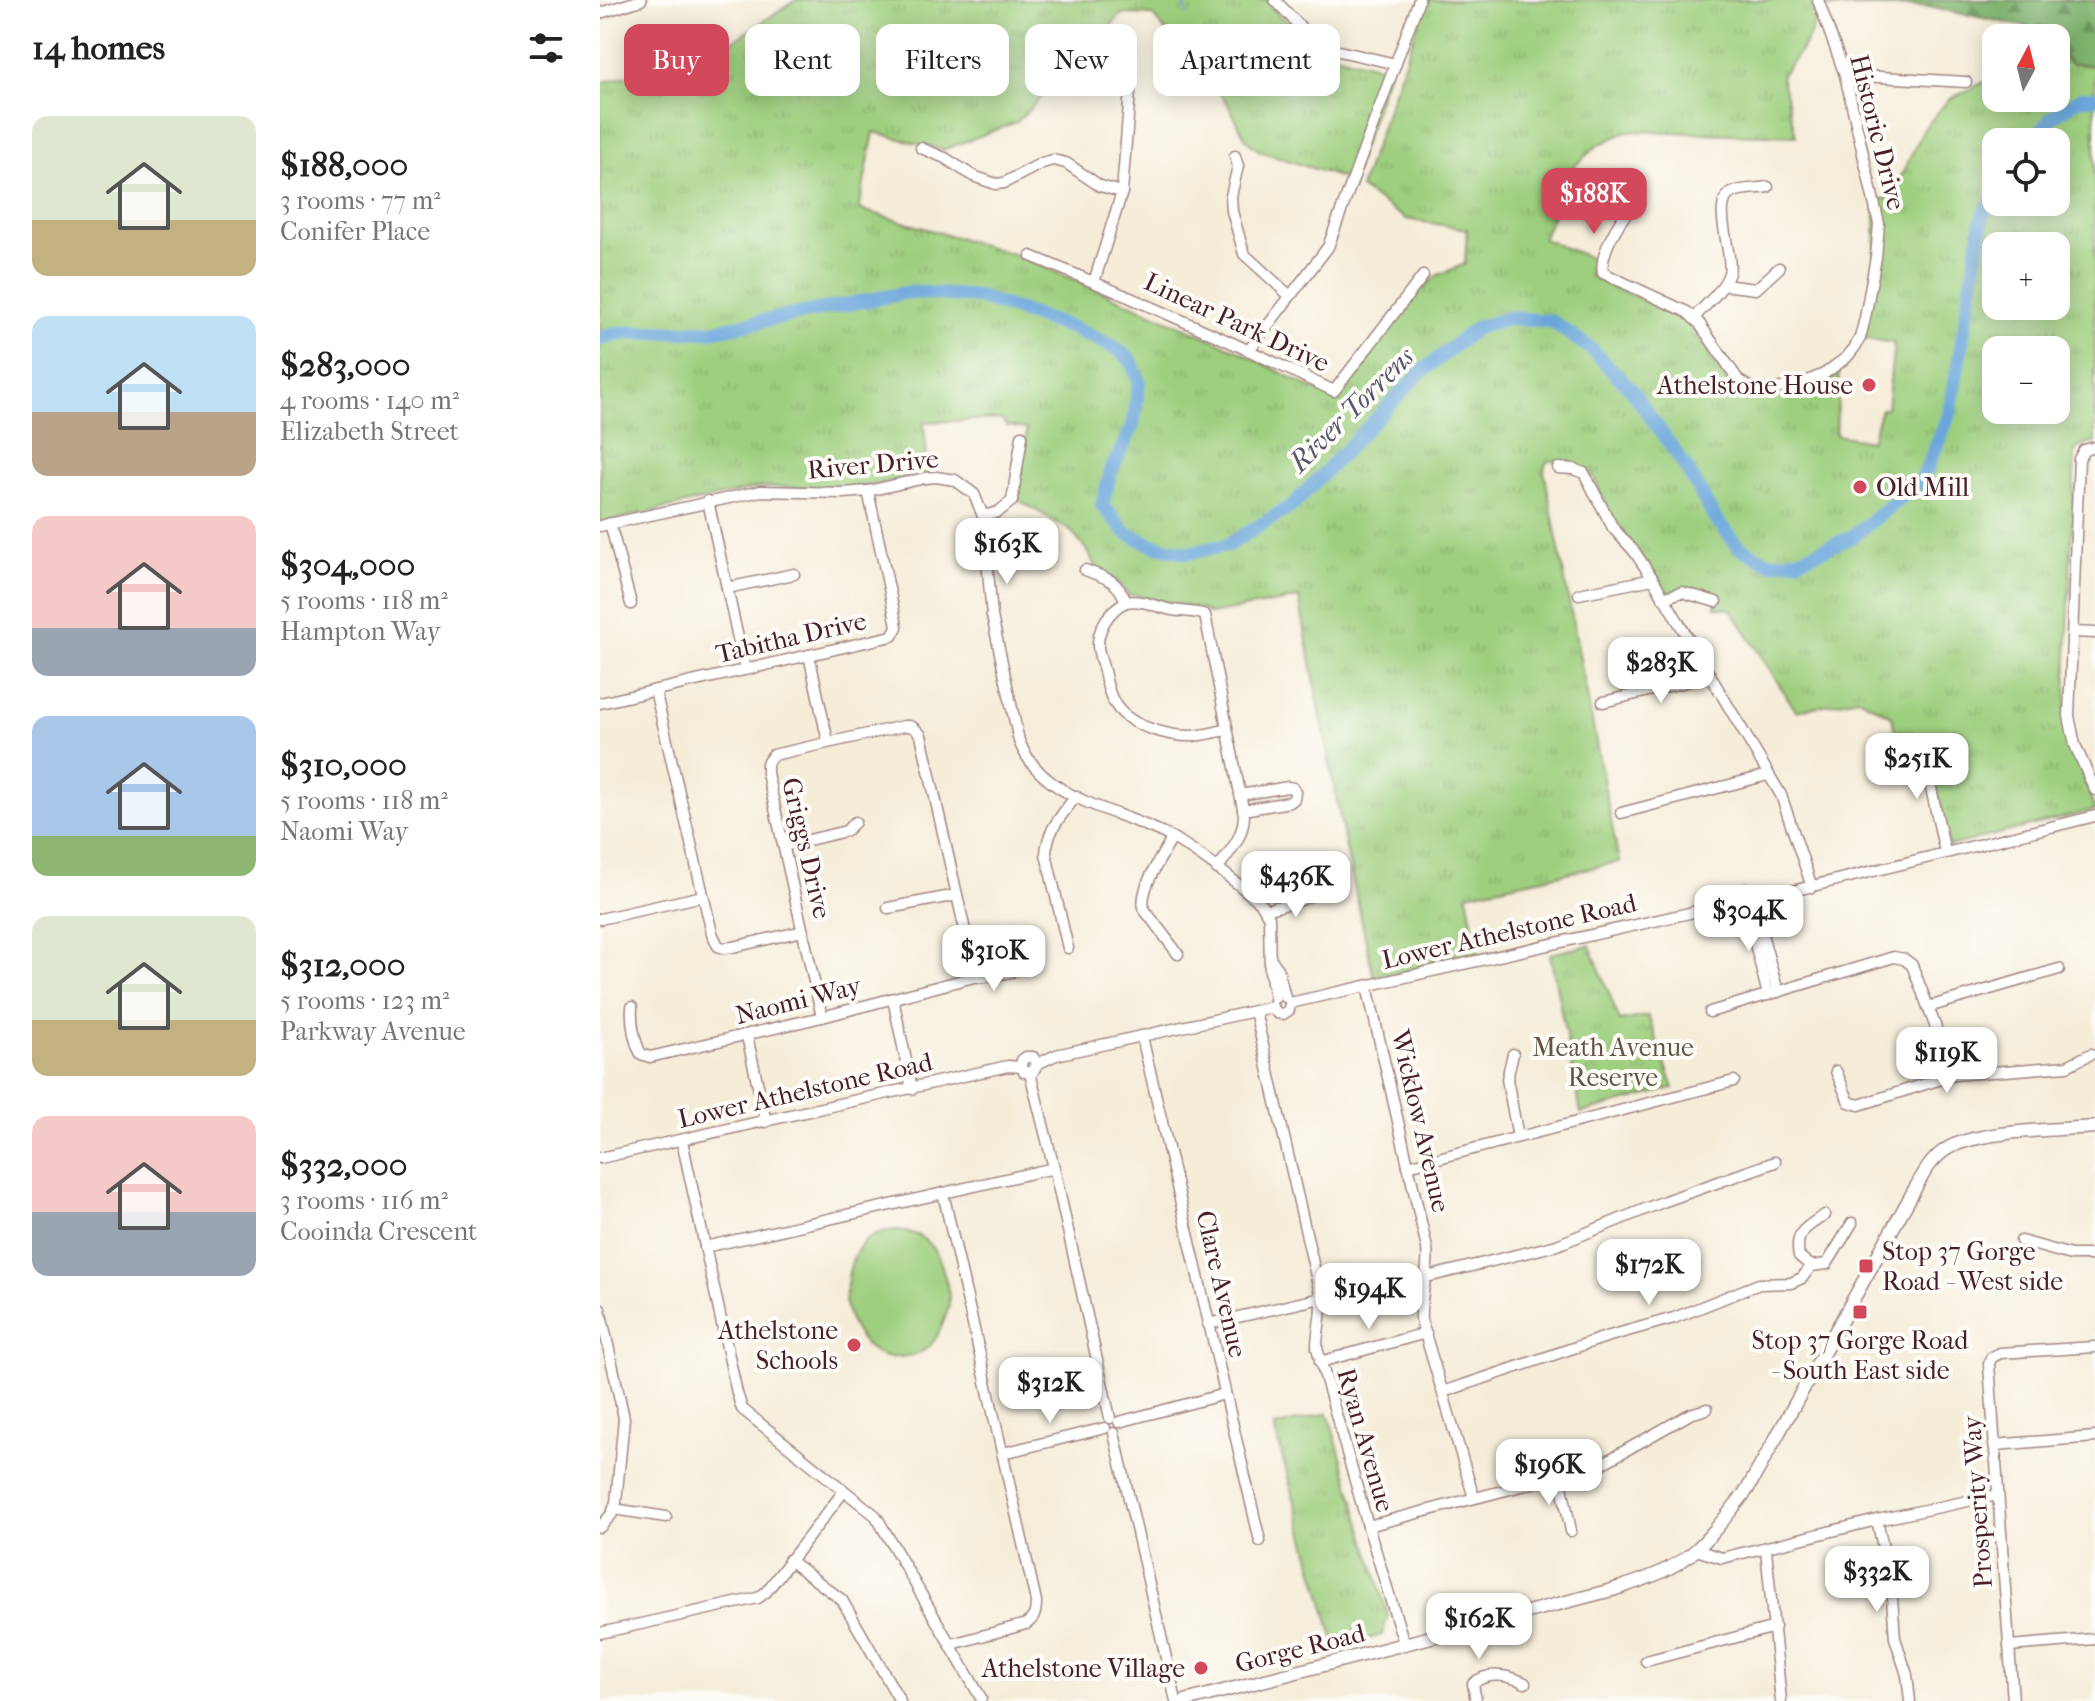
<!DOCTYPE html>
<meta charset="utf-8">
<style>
:root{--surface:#fff;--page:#f2f2f2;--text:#222;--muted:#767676;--accent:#d1495b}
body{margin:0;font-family:"IM FELL French Canon",serif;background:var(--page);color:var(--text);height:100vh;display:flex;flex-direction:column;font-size:30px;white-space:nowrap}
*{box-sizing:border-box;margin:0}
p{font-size:26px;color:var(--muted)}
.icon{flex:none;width:44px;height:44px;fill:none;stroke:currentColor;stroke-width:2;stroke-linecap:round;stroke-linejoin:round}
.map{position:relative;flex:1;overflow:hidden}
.sheet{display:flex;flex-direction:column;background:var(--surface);width:600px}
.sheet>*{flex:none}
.top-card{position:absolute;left:24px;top:24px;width:760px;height:72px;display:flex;gap:16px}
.needle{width:52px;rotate:7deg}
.buttons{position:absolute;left:1382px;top:24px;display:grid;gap:16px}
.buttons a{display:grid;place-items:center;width:88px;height:88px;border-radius:16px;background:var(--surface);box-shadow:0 4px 20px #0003;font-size:40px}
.price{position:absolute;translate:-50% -68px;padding:0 18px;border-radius:16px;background:#fff;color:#222;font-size:26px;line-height:52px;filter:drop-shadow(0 2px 4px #0008)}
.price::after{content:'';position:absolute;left:50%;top:48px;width:24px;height:18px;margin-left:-12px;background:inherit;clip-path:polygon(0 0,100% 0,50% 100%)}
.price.selected{background:var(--accent);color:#fff}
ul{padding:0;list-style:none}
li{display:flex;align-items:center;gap:24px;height:200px;padding:0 32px}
li span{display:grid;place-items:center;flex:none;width:224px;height:160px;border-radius:16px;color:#555}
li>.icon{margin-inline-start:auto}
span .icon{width:96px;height:96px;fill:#fffc;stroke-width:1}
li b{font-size:34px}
h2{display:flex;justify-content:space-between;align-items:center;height:96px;padding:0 32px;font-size:34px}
.chip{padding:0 28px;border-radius:16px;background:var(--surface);box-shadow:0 4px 20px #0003;font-size:28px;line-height:72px}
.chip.selected{background:var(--accent);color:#fff}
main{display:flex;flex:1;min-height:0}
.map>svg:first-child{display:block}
</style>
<main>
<section class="sheet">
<h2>14 homes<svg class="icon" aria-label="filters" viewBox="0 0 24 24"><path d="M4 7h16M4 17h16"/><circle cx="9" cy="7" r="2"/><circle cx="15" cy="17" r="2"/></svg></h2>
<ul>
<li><span style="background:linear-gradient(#dfe7d0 65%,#c2b280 0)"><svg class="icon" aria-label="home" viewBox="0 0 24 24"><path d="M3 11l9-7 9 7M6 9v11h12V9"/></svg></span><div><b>$188,000</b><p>3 rooms · 77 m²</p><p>Conifer Place</p></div></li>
<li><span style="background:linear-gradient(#bfe0f5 60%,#b9a48a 0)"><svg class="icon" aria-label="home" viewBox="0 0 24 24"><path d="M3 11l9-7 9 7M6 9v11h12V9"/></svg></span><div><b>$283,000</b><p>4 rooms · 140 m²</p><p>Elizabeth Street</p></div></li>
<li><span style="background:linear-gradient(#f6c9c9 70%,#9aa5b1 0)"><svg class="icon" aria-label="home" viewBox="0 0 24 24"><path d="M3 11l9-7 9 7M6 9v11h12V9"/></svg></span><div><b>$304,000</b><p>5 rooms · 118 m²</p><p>Hampton Way</p></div></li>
<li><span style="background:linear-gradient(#a9c7e8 75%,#8fb573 0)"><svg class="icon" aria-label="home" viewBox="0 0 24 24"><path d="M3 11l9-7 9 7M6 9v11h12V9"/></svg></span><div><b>$310,000</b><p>5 rooms · 118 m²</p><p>Naomi Way</p></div></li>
<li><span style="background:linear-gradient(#dfe7d0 65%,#c2b280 0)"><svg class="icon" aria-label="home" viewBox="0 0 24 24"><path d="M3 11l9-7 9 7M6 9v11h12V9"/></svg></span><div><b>$312,000</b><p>5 rooms · 123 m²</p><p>Parkway Avenue</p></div></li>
<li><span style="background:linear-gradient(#f6c9c9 60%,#9aa5b1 0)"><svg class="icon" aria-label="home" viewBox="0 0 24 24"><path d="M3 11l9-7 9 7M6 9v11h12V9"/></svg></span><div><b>$332,000</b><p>3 rooms · 116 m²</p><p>Cooinda Crescent</p></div></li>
</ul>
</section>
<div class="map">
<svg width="1495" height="1701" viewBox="0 0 1495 1701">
<defs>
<pattern id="forest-firs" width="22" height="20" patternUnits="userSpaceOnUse" patternTransform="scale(2)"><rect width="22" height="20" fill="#7eb26d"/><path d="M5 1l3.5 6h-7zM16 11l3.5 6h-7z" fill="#69905a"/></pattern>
<pattern id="park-tufts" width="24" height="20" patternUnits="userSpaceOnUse" patternTransform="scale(2)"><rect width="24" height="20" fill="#9ecf7e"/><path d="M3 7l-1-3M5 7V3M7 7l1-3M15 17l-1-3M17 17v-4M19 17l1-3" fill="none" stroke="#8ab16d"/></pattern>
</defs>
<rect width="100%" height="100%" fill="#fdfcf7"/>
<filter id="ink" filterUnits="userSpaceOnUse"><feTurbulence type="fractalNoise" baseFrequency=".0125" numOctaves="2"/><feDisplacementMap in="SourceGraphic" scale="16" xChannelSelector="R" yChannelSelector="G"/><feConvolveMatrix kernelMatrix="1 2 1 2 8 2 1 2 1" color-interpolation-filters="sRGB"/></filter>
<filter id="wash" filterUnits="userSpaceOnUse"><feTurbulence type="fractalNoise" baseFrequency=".006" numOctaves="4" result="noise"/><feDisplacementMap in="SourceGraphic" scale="32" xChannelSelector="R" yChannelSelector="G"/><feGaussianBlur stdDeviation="1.8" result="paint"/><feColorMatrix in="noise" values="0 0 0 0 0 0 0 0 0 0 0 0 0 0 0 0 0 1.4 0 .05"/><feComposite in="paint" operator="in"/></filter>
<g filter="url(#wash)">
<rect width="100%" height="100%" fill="#f6edd9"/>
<path fill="#9ecf7e" stroke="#747754" stroke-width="2" d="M300,1230C326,1234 339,1250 344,1274C347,1285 350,1292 349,1304C347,1315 341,1328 336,1338C329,1349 319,1355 306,1356C298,1357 289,1359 282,1356C264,1349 250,1326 246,1308C243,1298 247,1288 248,1278C253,1247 267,1230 300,1230Z"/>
<path fill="url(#forest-firs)" stroke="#64684c" stroke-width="2" d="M1220,0H1495V66L1471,64L1456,48V38H1446L1437,29L1324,6L1221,8Z"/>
<g fill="url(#park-tufts)" stroke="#747754" stroke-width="2" fill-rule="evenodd">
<path d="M196,0H670V6L719,51L789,69L751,181L660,151L647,141L627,102L552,15L522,14L417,122L343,150L274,132L259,209L416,255L637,350L733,399L817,293L836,276L865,264L867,229L806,219L760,188L824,7L825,0H1211C1222,33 1199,51 1181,76L1196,136L1028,131L998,145L971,169L943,239L994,259L989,276L1072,314L1089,326L1132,389C1170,407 1204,389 1239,370L1236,435L1271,441L1281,409L1287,408L1294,343L1262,338L1275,275V201L1291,197L1324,129L1348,100L1396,76V98H1456V54L1471,64L1495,66V443L1481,445L1475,451L1467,658L1466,718L1468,736L1495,810L1349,846L1332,771L1325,762L1300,760L1292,716L1258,698L1196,711L1131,609L1115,607L1116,599L1088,588L1067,593L1014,522L991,472L971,464L949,460L945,465L944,471L1019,862L867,894L878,955L774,978L744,839L699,598L610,614L601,609L536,595L529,596C521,582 512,576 497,571L489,553L471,531L417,499L427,429L407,426L401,419L324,422L328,474L267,486L240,488L161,487L0,523V83L116,52ZM1396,142H1456V202H1396ZM1396,246H1456V306H1396ZM1396,350H1456V410H1396Z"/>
<path d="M990,945L1020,1021L1048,1016L1074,1088L981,1113L950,954Z"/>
<path d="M728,1413L788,1615L782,1635L736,1648L674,1427Z"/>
</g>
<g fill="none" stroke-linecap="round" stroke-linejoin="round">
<path stroke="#6aa6db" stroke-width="2" d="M582,0L587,14"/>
<g stroke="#6aa6db" stroke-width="14">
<path d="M1432,142L1452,117L1481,98H1495"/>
<path d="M0,339L17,333L111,331L310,292L378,297L472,328L514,347L531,360L539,382L533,426L511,471L502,505L526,533L552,545L588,553L628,545L693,505L818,375L876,328L909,318L951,321L991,349L1030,388L1085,466L1114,517L1140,548L1170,563L1198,560L1252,537L1322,480L1350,413L1383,215L1396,194"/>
</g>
</g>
</g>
<g filter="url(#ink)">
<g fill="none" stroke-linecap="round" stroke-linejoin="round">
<g stroke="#a08682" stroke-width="13">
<g id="minor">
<path d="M675,0L709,36L726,48L796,64"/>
<path d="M0,13L41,0"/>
<path d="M1245,75L1366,82"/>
<path d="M321,148L345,158L373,176L396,184L404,183L442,163L453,160L466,163L500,186L522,192"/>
<path d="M635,156L638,166L631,196L632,211L644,254L690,296"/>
<path d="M1031,208C1018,222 999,255 1003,273L1087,312L1099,323L1139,381L1153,389L1166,390L1196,386L1224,374L1247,357L1255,347L1260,338L1265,318L1276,257L1279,224L1245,75L1218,0"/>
<path d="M431,256C533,298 634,342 734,391L823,276"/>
<path d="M494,282L522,192L530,91"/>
<path d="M1123,285L1156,289L1179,268"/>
<path d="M1094,318C1105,305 1124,290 1129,273C1134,254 1111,205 1131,193C1140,188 1157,189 1168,187"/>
<path d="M649,350L728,247L819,0"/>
<path d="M1495,447L1484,450L1479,459L1469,716L1475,745L1495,790"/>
<path d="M958,468L973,469L984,473L1013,528L1034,551L1053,579L1181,795L1212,887"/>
<path d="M108,501L145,670"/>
<path d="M383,516L398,512L412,501L422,436"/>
<path d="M10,523L31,604"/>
<path d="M0,526L161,491L243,493L268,491L325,478L336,477L355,480L374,494L383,516L392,616L419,741C443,802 520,809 571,837C603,855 633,880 661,903L669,917L670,971L675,998"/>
<path d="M485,570C506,578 518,580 526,602C543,599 556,607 572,610C584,612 594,611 605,615L644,814C644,837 630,851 617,869"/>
<path d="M127,588L194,574"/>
<path d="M979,594L1053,579"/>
<path d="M1063,598L1082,592L1116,602"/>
<path d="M526,602C510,609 497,629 498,647C499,655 502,663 504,671C508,690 512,708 530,719C544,729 572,736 589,736C602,736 614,732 626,730"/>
<path d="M1473,632L1495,633"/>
<path d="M209,655L228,742"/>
<path d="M55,690L112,933L118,946L124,948L133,947L203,931"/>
<path d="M1003,702L1111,676"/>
<path d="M0,703L292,636L297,627L296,621L268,491"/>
<path d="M1280,758L1327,770L1345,852"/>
<path d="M640,795L688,787L693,788L695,792L694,799L690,802L643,810"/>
<path d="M1021,813L1168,775"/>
<path d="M572,838C562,857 539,888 544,909L578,954"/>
<path d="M184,846L246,831L255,822"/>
<path d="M1156,900L1495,816"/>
<path d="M1138,902L1140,892L1147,889L1153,892L1156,900"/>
<path d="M1154,905L1178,992"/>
<path d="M288,908L357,895"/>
<path d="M1146,908L1168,995"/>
<path d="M666,910L701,900L713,894"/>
<path d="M0,919L103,896"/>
<path d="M468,948L446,854C447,830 462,815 476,796"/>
<path d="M672,960L678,970L685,997"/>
<path d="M767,986L827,1248C830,1273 819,1296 821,1320L874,1498"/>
<path d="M293,999L312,1089"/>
<path d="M690,1003L1138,902"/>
<path d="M32,1007C31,1022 34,1041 41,1054L50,1057L222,1017L374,977H384L411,972"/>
<path d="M672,1007L677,1013L683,1014L689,1010L690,1003"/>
<path d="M1328,1007L1459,969"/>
<path d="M655,1011L721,1298C722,1318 717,1329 717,1348L768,1526L804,1643"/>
<path d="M1110,1012L1294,957L1304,959L1312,965L1354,1075"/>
<path d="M222,1017L167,773V763L173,755L304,726H309L314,728L321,735L373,966L374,977"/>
<path d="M147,1036L166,1122"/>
<path d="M542,1037L660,1541"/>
<path d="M913,1054L907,1079L918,1137"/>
<path d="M421,1067L422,1060L426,1057H433L437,1064"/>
<path d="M1236,1071L1249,1102L1259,1105L1354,1075L1467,1066L1491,1054"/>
<path d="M424,1072H433L437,1064L456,1055L672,1007"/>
<path d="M430,1073L454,1168L510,1418"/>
<path d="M82,1141L137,1393L142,1409L276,1516L381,1698"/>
<path d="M0,1158L408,1066L421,1067"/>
<path d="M808,1166L1134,1081"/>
<path d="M343,1193L436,1601C436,1612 435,1618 426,1624L352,1644"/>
<path d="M1421,1241L1471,1255H1495"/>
<path d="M105,1247L454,1168"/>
<path d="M1211,1266L1227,1264L1252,1223"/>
<path d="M827,1277L957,1245L1065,1201L1175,1162"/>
<path d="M0,1309L24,1418L16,1502L12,1514L0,1527"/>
<path d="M608,1324L721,1298"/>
<path d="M720,1362L826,1333"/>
<path d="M843,1392L1006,1337L1074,1318L1159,1284L1191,1283L1202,1278L1211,1266L1199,1256C1194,1231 1207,1227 1225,1215"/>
<path d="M519,1422L625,1394"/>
<path d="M514,1433L576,1701"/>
<path d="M1394,1445L1495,1437"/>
<path d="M403,1453L505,1428"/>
<path d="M960,1476L971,1531"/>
<path d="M14,1509L66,1517"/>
<path d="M1277,1520L1291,1584L1295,1638L1307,1675L1310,1701"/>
<path d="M768,1526L998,1466L1090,1414L1107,1409"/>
<path d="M1166,1549L1181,1701"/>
<path d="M1096,1550L1122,1558L1277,1520L1397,1495"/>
<path d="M189,1560L242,1600L300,1701"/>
<path d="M0,1633L158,1598L166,1592L244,1491"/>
<path d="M1409,1646L1495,1639"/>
<path d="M1046,1661L1175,1627"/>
<path d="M876,1701L873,1684C887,1671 909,1675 925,1683"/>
<path d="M1413,1701L1389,1364L1391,1358L1400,1353L1495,1347"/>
</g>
</g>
<g stroke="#a08682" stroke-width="15">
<path id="major" d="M585,1701L1012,1590C1041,1581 1074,1570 1097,1549C1116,1531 1131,1510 1147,1490L1317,1185C1325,1171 1332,1159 1345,1150C1375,1130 1457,1130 1495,1127"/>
</g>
<use href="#minor" stroke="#fff" stroke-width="10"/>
<use href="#major" stroke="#fff" stroke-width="12"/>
</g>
</g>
<g fill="#d1495b" stroke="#fdfcf7" stroke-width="3">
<circle cx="1269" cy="385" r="8"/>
<circle cx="1260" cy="487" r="8"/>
<rect x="1258" y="1258" width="16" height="16" rx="4"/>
<rect x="1252" y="1304" width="16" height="16" rx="4"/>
<circle cx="254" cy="1345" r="8"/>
<circle cx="601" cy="1668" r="8"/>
</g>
<g text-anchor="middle" stroke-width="8" stroke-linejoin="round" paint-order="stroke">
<g font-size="26" fill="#4a1f2b" stroke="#fdfcf7">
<text transform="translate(1278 132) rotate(76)" y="9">Historic Drive</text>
<text transform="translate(637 322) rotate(25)" y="9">Linear Park Drive</text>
<text transform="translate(273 464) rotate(-5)" y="9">River Drive</text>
<text transform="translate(191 637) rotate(-13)" y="9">Tabitha Drive</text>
<text transform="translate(207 848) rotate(77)" y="9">Griggs Drive</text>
<text transform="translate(909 931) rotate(-13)" y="9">Lower Athelstone Road</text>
<text transform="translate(198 1000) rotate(-14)" y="9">Naomi Way</text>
<text transform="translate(205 1090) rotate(-13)" y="9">Lower Athelstone Road</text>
<text transform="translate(821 1121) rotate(77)" y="9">Wicklow Avenue</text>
<text transform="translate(622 1284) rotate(77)" y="9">Clare Avenue</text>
<text transform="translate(766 1440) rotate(74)" y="9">Ryan Avenue</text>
<text transform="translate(1377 1502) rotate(-94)" y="9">Prosperity Way</text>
<text transform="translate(700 1648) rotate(-14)" y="9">Gorge Road</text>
</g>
<g font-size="26" fill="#4a1f2b" stroke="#fdfcf7" text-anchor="end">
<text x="1253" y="394">Athelstone House</text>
<text x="1276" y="496" text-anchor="start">Old Mill</text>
<text x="1282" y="1260" text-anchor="start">Stop 37 Gorge<tspan x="1282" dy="30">Road - West side</tspan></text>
<text x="238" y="1339">Athelstone<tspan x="238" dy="30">Schools</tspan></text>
<text x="1260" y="1349" text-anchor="middle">Stop 37 Gorge Road<tspan x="1260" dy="30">- South East side</tspan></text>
<text x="585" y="1677">Athelstone Village</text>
</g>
<g font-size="26" fill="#635444" stroke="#fdfcf7">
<text x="1013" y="1056">Meath Avenue<tspan x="1013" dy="30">Reserve</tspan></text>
</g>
<g font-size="28" font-style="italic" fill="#575571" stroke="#fdfcf7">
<text transform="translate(751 409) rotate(-45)" y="10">River Torrens</text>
</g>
</g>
</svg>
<div class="buttons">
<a><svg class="needle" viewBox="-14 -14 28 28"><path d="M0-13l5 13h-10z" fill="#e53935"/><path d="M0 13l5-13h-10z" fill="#767676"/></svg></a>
<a><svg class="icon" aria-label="locate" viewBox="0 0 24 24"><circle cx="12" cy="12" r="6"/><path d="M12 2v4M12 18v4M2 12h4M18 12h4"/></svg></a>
<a>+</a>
<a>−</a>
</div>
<b class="price selected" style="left:994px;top:236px">$188K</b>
<b class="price" style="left:407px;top:586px">$163K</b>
<b class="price" style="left:1061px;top:705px">$283K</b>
<b class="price" style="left:1317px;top:801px">$251K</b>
<b class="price" style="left:696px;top:919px">$436K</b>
<b class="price" style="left:1149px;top:953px">$304K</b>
<b class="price" style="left:394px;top:993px">$310K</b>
<b class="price" style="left:1347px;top:1095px">$119K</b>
<b class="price" style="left:1049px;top:1307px">$172K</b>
<b class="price" style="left:769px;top:1331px">$194K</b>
<b class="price" style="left:450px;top:1425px">$312K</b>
<b class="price" style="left:949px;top:1507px">$196K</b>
<b class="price" style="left:1277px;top:1614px">$332K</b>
<b class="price" style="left:879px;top:1661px">$162K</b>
<div class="top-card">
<a class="chip selected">Buy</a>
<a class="chip">Rent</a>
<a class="chip">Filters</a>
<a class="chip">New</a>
<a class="chip">Apartment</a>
</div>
</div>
</main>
